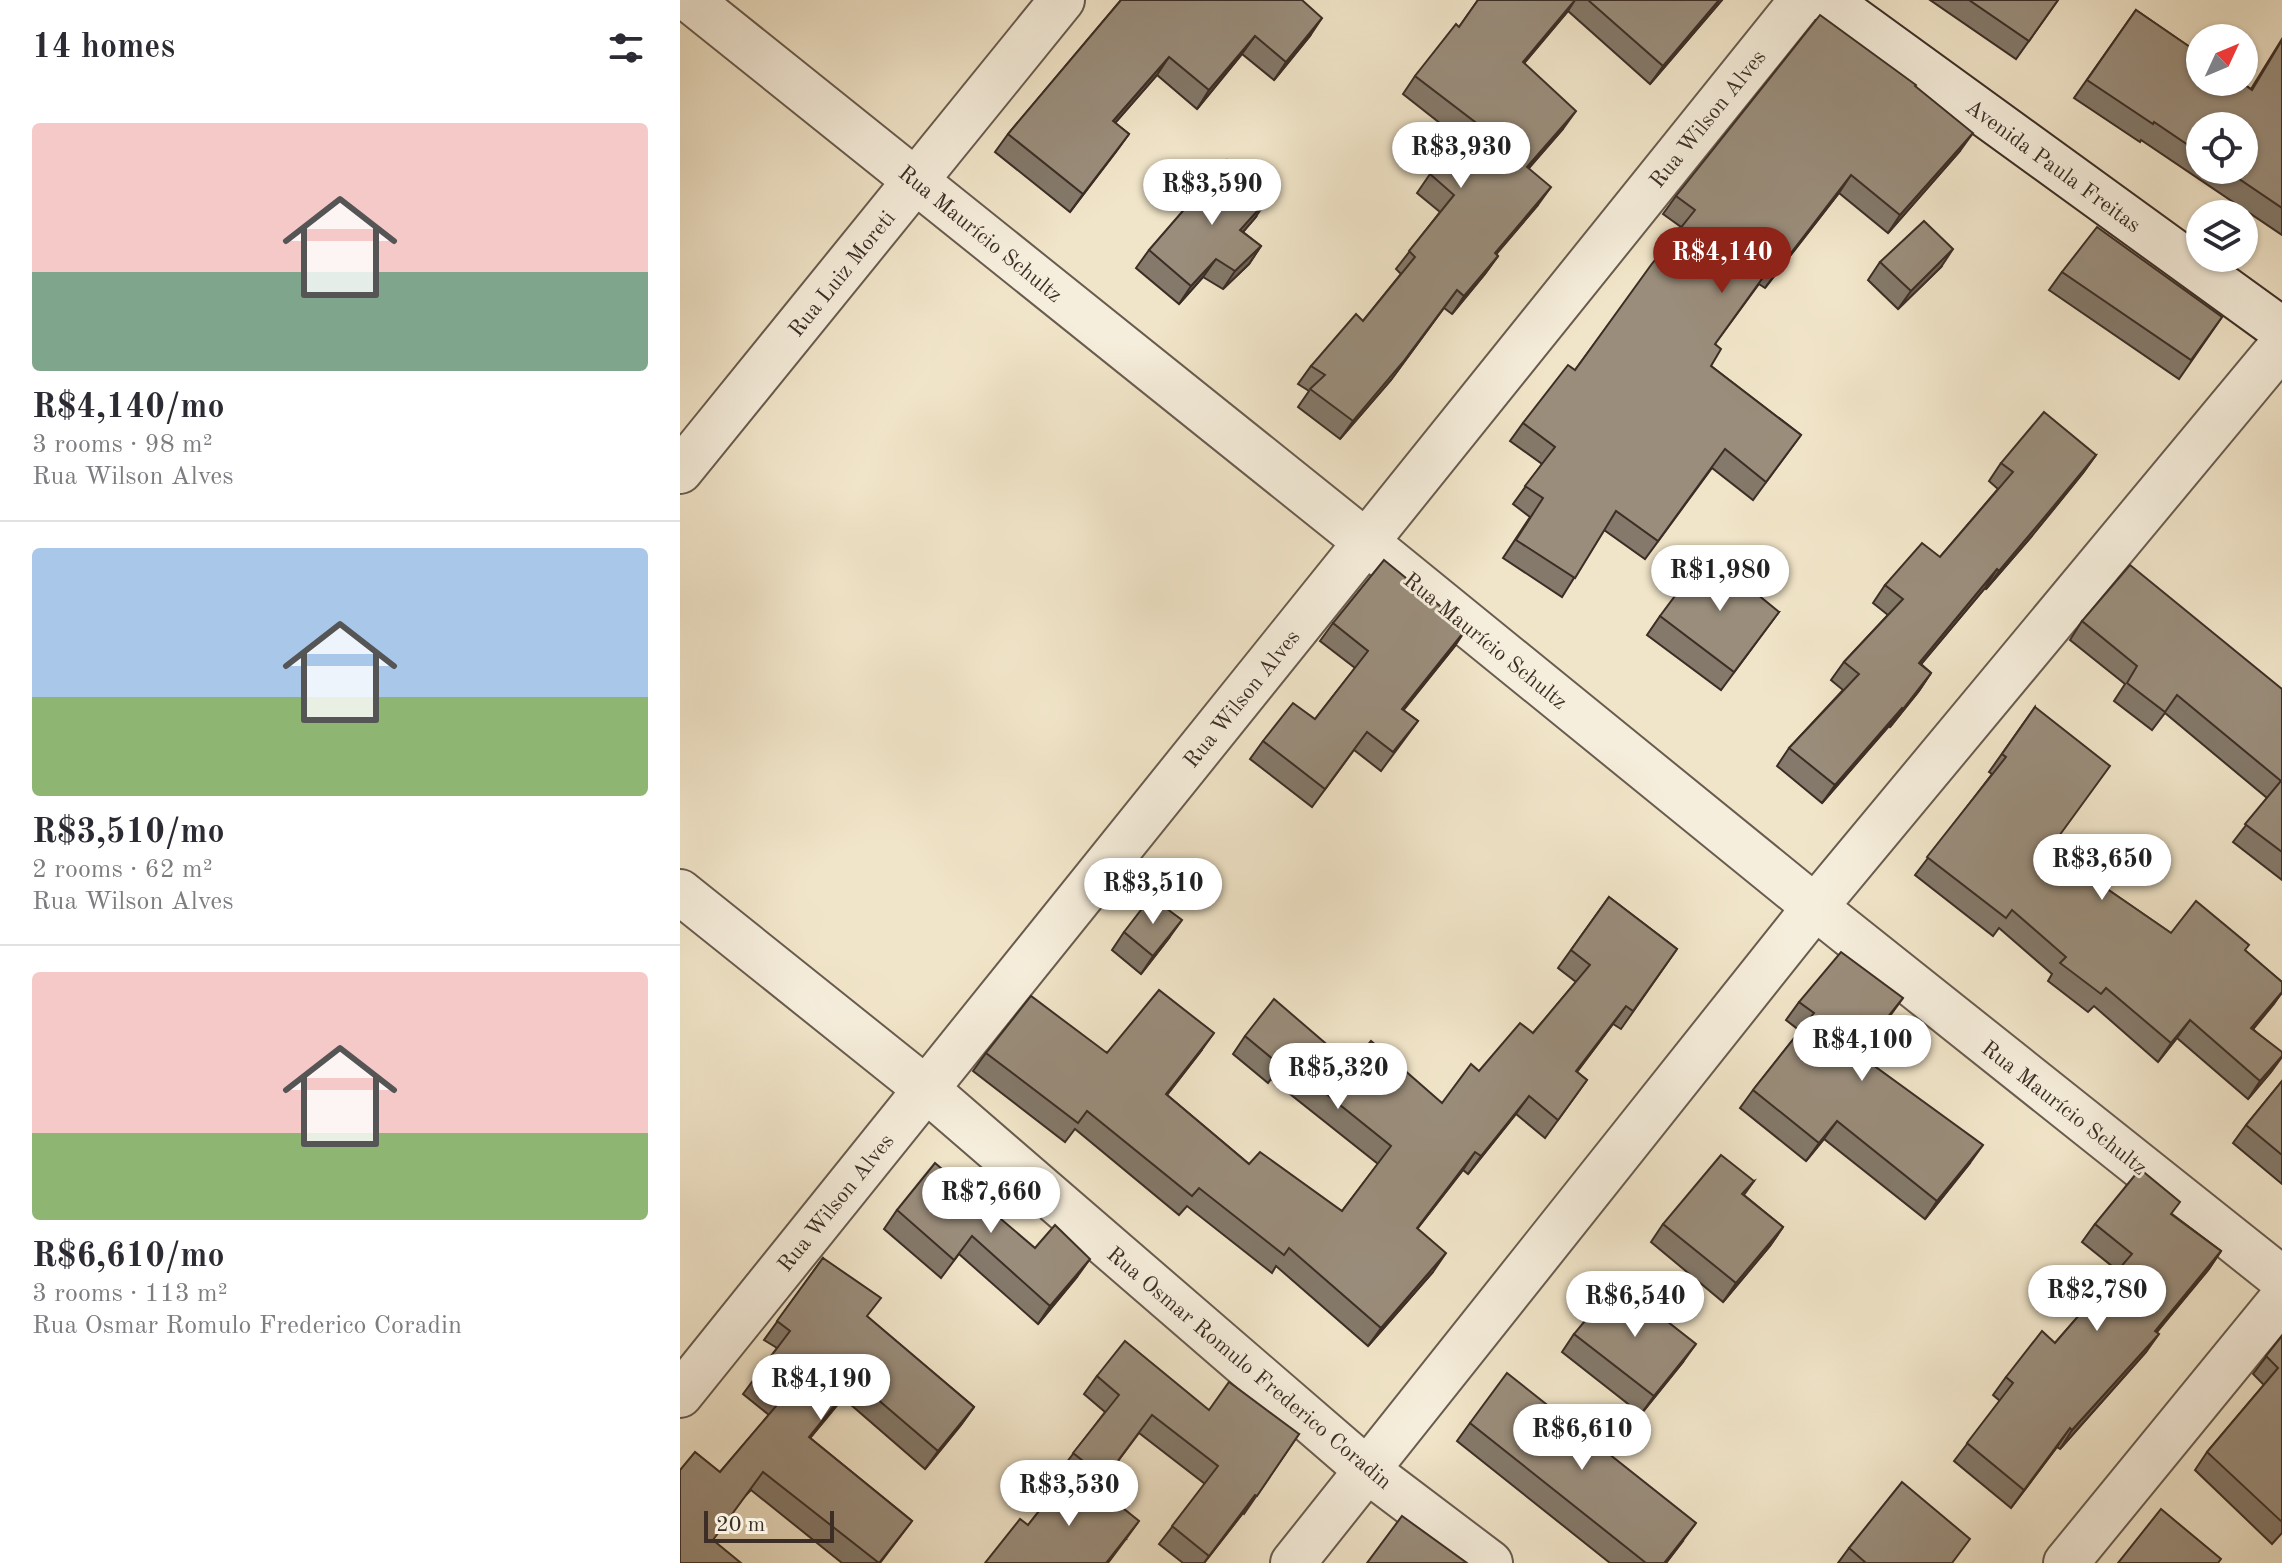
<!DOCTYPE html>
<meta charset="utf-8">
<style>
:root{--surface:#fff;--page:#f2f2f3;--text:#2b2b33;--muted:#7c7c81;--line:#e1e1e2;--accent:#8f2418}
body{margin:0;font-family:"Old Standard TT",serif;background:var(--page);color:var(--text);height:100vh;display:flex;flex-direction:column;font-size:30px;white-space:nowrap}
*{box-sizing:border-box;margin:0}
p{font-size:26px;color:var(--muted)}
.icon{flex:none;width:44px;height:44px;fill:none;stroke:currentColor;stroke-width:2;stroke-linecap:round;stroke-linejoin:round}
.map{position:relative;flex:1;overflow:hidden}
.drawer{display:flex;flex-direction:column;background:var(--surface);width:680px}
.drawer>*{flex:none}
.needle{width:52px;rotate:46deg}
.fabs{position:absolute;left:1506px;top:24px;display:grid;gap:16px}
.fabs a{display:grid;place-items:center;width:72px;height:72px;border-radius:50%;background:var(--surface);box-shadow:0 2px 6px #0004;font-size:40px}
.scale{position:absolute;left:24px;bottom:20px;width:130px;box-sizing:border-box;padding-left:8px;border:4px solid #3c2e26;border-top:0;font-size:22px;line-height:28px;white-space:nowrap;color:#3c2e26;-webkit-text-stroke:6px #f6eedc;paint-order:stroke}
.price{position:absolute;translate:-50% -68px;padding:0 18px;border-radius:28px;background:#fff;color:#222;font-size:26px;line-height:52px;filter:drop-shadow(0 2px 4px #0008)}
.price::after{content:'';position:absolute;left:50%;top:48px;width:24px;height:18px;margin-left:-12px;background:inherit;clip-path:polygon(0 0,100% 0,50% 100%)}
.price.on{background:var(--accent);color:#fff}
ul{padding:0;list-style:none}
li{display:grid;align-content:center;gap:16px;height:424px;padding:0 32px}
li+li{border-top:2px solid var(--line)}
li span{display:grid;place-items:center;height:248px;border-radius:8px;color:#555}
li>.icon{margin-inline-start:auto}
span .icon{width:144px;height:144px;fill:#fffc;stroke-width:1}
li b{font-size:34px}
h2{display:flex;justify-content:space-between;align-items:center;height:96px;padding:0 32px;font-size:34px}
main{display:flex;flex:1;min-height:0}
.map>svg:first-child{display:block}
</style>
<main>
<section class="drawer">
<h2>14 homes<svg class="icon" aria-label="filters" viewBox="0 0 24 24"><path d="M4 7h16M4 17h16"/><circle cx="9" cy="7" r="2"/><circle cx="15" cy="17" r="2"/></svg></h2>
<ul>
<li><span style="background:linear-gradient(#f6c9c9 60%,#7fa58c 0)"><svg class="icon" aria-label="home" viewBox="0 0 24 24"><path d="M3 11l9-7 9 7M6 9v11h12V9"/></svg></span><div><b>R$4,140/mo</b><p>3 rooms · 98 m²</p><p>Rua Wilson Alves</p></div></li>
<li><span style="background:linear-gradient(#a9c7e8 60%,#8fb573 0)"><svg class="icon" aria-label="home" viewBox="0 0 24 24"><path d="M3 11l9-7 9 7M6 9v11h12V9"/></svg></span><div><b>R$3,510/mo</b><p>2 rooms · 62 m²</p><p>Rua Wilson Alves</p></div></li>
<li><span style="background:linear-gradient(#f6c9c9 65%,#8fb573 0)"><svg class="icon" aria-label="home" viewBox="0 0 24 24"><path d="M3 11l9-7 9 7M6 9v11h12V9"/></svg></span><div><b>R$6,610/mo</b><p>3 rooms · 113 m²</p><p>Rua Osmar Romulo Frederico Coradin</p></div></li>
</ul>
</section>
<div class="map">
<svg width="1602" height="1563" viewBox="0 0 1602 1563">
<rect width="100%" height="100%" fill="#f1e5c9"/>
<filter id="stains"><feTurbulence type="fractalNoise" baseFrequency=".0025" numOctaves="4"/><feColorMatrix values="0 0 0 0 .2 0 0 0 0 .09 0 0 0 0 .02 0 0 0 .5 -.17"/></filter>
<radialGradient id="worn" r=".72"><stop offset=".6" stop-color="#630" stop-opacity="0"/><stop offset="1" stop-color="#630" stop-opacity=".3"/></radialGradient>
<g fill="none" stroke-linecap="round" stroke-linejoin="round">
<g stroke="#695c4f" stroke-width="48">
<g id="minor">
<path d="M10,0L686,542L1135,907L1602,1279"/>
<path d="M0,471L382,0"/>
<path d="M0,892L246,1089L687,1470L810,1563"/>
<path d="M0,1395L1122,0"/>
<path d="M613,1563L1135,907L1602,345"/>
<path d="M1386,1563L1602,1299"/>
</g>
</g>
<g stroke="#3c2e26" stroke-width="48">
<path id="secondary" d="M1147,0L1602,330"/>
</g>
<use href="#minor" stroke="#f6eedc" stroke-width="44"/>
<use href="#secondary" stroke="#f6eedc" stroke-width="44"/>
</g>
<g fill="#84796a" stroke="#3c2e26" stroke-width="2" fill-rule="evenodd">
<path d="M441,0L630,36L594,80L562,54L517,109L477,75L435,123L449,134L390,212L315,152L328,134Z"/>
<path d="M798,0H1042L970,84L888,11L844,63L883,129L849,168L858,205L816,254L818,256L805,274L772,314L764,308L711,380L660,439L618,407L629,391L618,384L631,366L683,321L721,274L716,269L760,212L737,193L750,174L780,139L723,94L735,76L779,27Z"/>
<path d="M1250,0H1378L1336,59Z"/>
<path d="M1456,10L1571,89L1602,39V235L1461,140L1460,142L1394,98ZM1520,126L1564,170H1520Z"/>
<path d="M1235,86L1280,151L1208,233L1159,193L1085,288L1079,284L1035,344L1031,366L1121,435L1073,500L1032,468L965,559L924,530L882,597L823,558L850,517L833,504L862,464L830,441L843,423L895,370L1001,227L983,214L996,196Z"/>
<path d="M575,218L563,232L581,246L569,264L543,289L523,277L499,304L456,268L469,250Z"/>
<path d="M1200,262L1261,267L1218,309L1188,280Z"/>
<path d="M1382,272L1542,317L1499,379L1369,290Z"/>
<path d="M1416,455L1403,473L1351,537L1306,589L1305,588L1241,664L1251,673L1239,691L1210,727L1209,726L1142,803L1097,766L1109,748L1163,690L1151,680L1164,662L1208,615L1193,603L1205,585L1260,557L1318,489L1309,481L1321,463Z"/>
<path d="M1099,612L1041,690L967,635L980,616Z"/>
<path d="M1402,621L1602,689V880L1553,842L1587,798L1485,713L1472,730L1434,701L1445,684L1390,640Z"/>
<path d="M653,623L775,646L723,710L738,721L701,771L674,750L632,807L570,759L583,741L635,719L675,668L640,641Z"/>
<path d="M1355,707L1372,847L1417,882L1491,933L1565,951L1602,982V993L1573,1029L1602,1057L1591,1072L1568,1099L1497,1038L1478,1062L1414,1006L1408,1012L1368,981L1372,974L1319,928L1313,936L1235,875L1312,774L1309,772Z"/>
<path d="M929,897L997,949L941,1029L933,1024L897,1072L907,1080L865,1138L836,1114L788,1174L783,1170L737,1229L753,1272L688,1346L596,1266L592,1273L507,1206L499,1215L395,1129L385,1142L293,1071L306,1053L521,1051L487,1095L569,1164L662,1211L698,1164L591,1079L588,1083L553,1054L565,1036L677,1058L762,1103L799,1071L853,1033L896,982L878,968Z"/>
<path d="M444,932L489,938L461,974L432,950Z"/>
<path d="M1119,1002L1210,1016L1179,1055L1290,1163L1245,1219L1144,1139L1126,1161L1060,1108L1073,1090L1120,1031L1106,1020Z"/>
<path d="M1602,1081V1184L1553,1143L1566,1125Z"/>
<path d="M1074,1181L1064,1195L1103,1227L1090,1246L1043,1302L971,1242L983,1224Z"/>
<path d="M217,1210L355,1248L397,1277L358,1324L279,1254L261,1278L204,1229Z"/>
<path d="M1492,1214L1541,1251L1529,1269L1477,1332L1466,1352L1380,1449L1377,1447L1331,1508L1274,1461L1320,1401L1313,1395L1326,1377L1375,1343L1438,1271L1402,1242L1415,1224Z"/>
<path d="M143,1258L187,1317L294,1407L281,1425L245,1469L163,1398L130,1438L232,1521L200,1563H162L71,1490L0,1563L40,1472L89,1415L63,1394L97,1348L84,1340Z"/>
<path d="M894,1334L1003,1362L961,1414L882,1352Z"/>
<path d="M1602,1336V1533L1592,1544L1515,1470L1527,1452L1584,1385L1573,1374Z"/>
<path d="M417,1376L529,1410L619,1434L564,1514L563,1513L524,1563H503L479,1544L525,1484L459,1433L418,1488L446,1539L348,1525L387,1476L380,1471L425,1412L404,1394Z"/>
<path d="M790,1423L1003,1541L986,1563H930L777,1441Z"/>
<path d="M1169,1548L1273,1563H1158Z"/>
</g>
<g fill="#6c6356" stroke="#3c2e26" stroke-width="2">
<path d="M895,0L888,11L830,80L843,62Z"/>
<path d="M1039,0H1042L970,84L983,66Z"/>
<path d="M642,18L630,36L594,80L606,62Z"/>
<path d="M575,36L562,54L517,109L529,90Z"/>
<path d="M489,57L477,75L421,139L433,121Z"/>
<path d="M896,111L883,129L834,185L847,167Z"/>
<path d="M1293,133L1280,151L1208,233L1220,215Z"/>
<path d="M449,134L436,152L390,212L403,194Z"/>
<path d="M1171,175L1159,193L1085,288L1098,270Z"/>
<path d="M871,187L858,205L802,271L815,253Z"/>
<path d="M588,199L575,218L548,249L560,230Z"/>
<path d="M581,246L569,264L543,289L555,271Z"/>
<path d="M1273,249L1261,267L1218,309L1231,291Z"/>
<path d="M818,256L805,274L772,314L784,296Z"/>
<path d="M536,259L523,277L499,304L511,286Z"/>
<path d="M777,290L711,380L660,439L673,421Z"/>
<path d="M1416,455L1403,473L1351,537L1306,589L1319,571Z"/>
<path d="M1317,569L1305,588L1227,681L1239,663Z"/>
<path d="M787,628L775,646L710,727L722,709Z"/>
<path d="M1251,673L1239,691L1210,727L1223,709Z"/>
<path d="M1222,708L1209,726L1142,803L1155,785Z"/>
<path d="M502,920L489,938L461,974L473,956Z"/>
<path d="M1602,992L1594,1004L1559,1046L1571,1028Z"/>
<path d="M1223,998L1210,1016L1165,1072L1178,1054Z"/>
<path d="M946,1006L933,1024L884,1089L896,1071Z"/>
<path d="M1510,1020L1497,1038L1478,1062L1491,1043Z"/>
<path d="M534,1033L521,1051L473,1113L486,1094Z"/>
<path d="M1602,1056L1591,1072L1568,1099L1580,1081Z"/>
<path d="M849,1096L836,1114L788,1174L801,1156Z"/>
<path d="M1157,1121L1144,1139L1126,1161L1139,1143Z"/>
<path d="M1303,1145L1290,1163L1245,1219L1257,1201Z"/>
<path d="M795,1152L783,1170L724,1246L737,1228Z"/>
<path d="M1103,1227L1090,1246L1043,1302L1056,1283Z"/>
<path d="M1541,1251L1529,1269L1462,1349L1475,1331Z"/>
<path d="M766,1253L753,1272L688,1346L701,1328Z"/>
<path d="M410,1259L397,1277L358,1324L370,1306Z"/>
<path d="M1479,1334L1466,1352L1380,1449L1392,1430Z"/>
<path d="M1016,1344L1003,1362L961,1414L974,1396Z"/>
<path d="M175,1380L163,1398L116,1455L129,1437Z"/>
<path d="M294,1407L281,1425L245,1469L258,1451Z"/>
<path d="M1390,1428L1377,1447L1331,1508L1344,1490Z"/>
<path d="M575,1495L563,1513L524,1563L529,1556Z"/>
<path d="M459,1521L446,1539L428,1563H426Z"/>
<path d="M1016,1523L986,1563H984Z"/>
</g>
<g fill="#9a8d7b" stroke="#3c2e26" stroke-width="2">
<path d="M441,0H622L642,18L606,62L575,36L529,90L489,57L433,121L449,134L403,194L328,134Z"/>
<path d="M798,0H895L843,62L896,111L847,167L871,187L815,253L818,256L784,296L777,290L723,362L673,421L630,389L645,375L631,366L676,314L683,321L735,257L729,251L774,195L750,174L795,122L735,76L776,24L779,27Z"/>
<path d="M908,0H1039L983,66Z"/>
<path d="M1289,0H1378L1349,41Z"/>
<path d="M1456,10L1520,54V82H1561L1572,90L1602,40V208L1546,170H1564V126H1520V153L1474,122L1473,124L1407,80Z"/>
<path d="M1140,15L1236,85L1235,86L1293,133L1220,215L1171,175L1098,270L1092,265L1035,344L1041,349L1031,366L1121,435L1086,482L1045,449L978,541L936,511L895,578L836,540L863,498L845,486L875,447L843,423L888,365L895,370L971,265L1015,210L996,196Z"/>
<path d="M547,160L588,199L560,230L581,246L555,271L536,259L511,286L469,250Z"/>
<path d="M1244,221L1273,249L1231,291L1200,262Z"/>
<path d="M1417,227L1542,317L1511,360L1382,272Z"/>
<path d="M1364,412L1416,455L1363,519L1319,571L1317,569L1239,663L1251,673L1223,709L1222,708L1155,785L1109,748L1179,674L1164,662L1223,599L1205,585L1242,543L1260,557L1333,472L1321,463Z"/>
<path d="M1027,553L1099,612L1054,672L980,616Z"/>
<path d="M704,560L787,628L722,709L738,721L713,752L687,732L645,789L583,741L613,703L635,719L688,651L653,623Z"/>
<path d="M1450,565L1602,689V852L1565,824L1601,781L1497,695L1485,712L1447,683L1457,666L1402,621Z"/>
<path d="M1355,707L1430,766L1371,847L1417,882L1491,933L1516,901L1569,945L1565,950L1602,982V992L1571,1028L1602,1052V1056L1580,1081L1510,1020L1491,1043L1426,988L1421,994L1380,963L1386,957L1332,910L1326,918L1247,857L1326,757L1322,754Z"/>
<path d="M471,897L502,920L473,956L444,932Z"/>
<path d="M929,897L997,949L953,1011L946,1006L896,1071L907,1080L878,1120L849,1096L801,1156L795,1152L737,1228L766,1253L701,1328L609,1248L604,1255L519,1188L512,1196L407,1111L398,1123L306,1053L351,996L427,1053L479,990L534,1033L486,1094L569,1164L580,1152L662,1211L711,1146L604,1060L600,1065L565,1036L594,999L658,1054L663,1047L677,1058L691,1041L762,1103L791,1064L799,1071L840,1023L853,1033L910,965L891,950Z"/>
<path d="M1161,952L1223,998L1178,1054L1303,1145L1257,1201L1157,1121L1139,1143L1073,1090L1134,1013L1119,1002Z"/>
<path d="M1602,1081V1155L1566,1125Z"/>
<path d="M1041,1155L1074,1181L1062,1194L1103,1227L1056,1283L983,1224Z"/>
<path d="M255,1163L355,1248L375,1225L410,1259L370,1306L292,1236L274,1260L217,1210Z"/>
<path d="M1460,1169L1500,1202L1491,1214L1541,1251L1475,1331L1479,1334L1392,1430L1390,1428L1344,1490L1287,1443L1333,1383L1326,1377L1362,1331L1375,1343L1452,1254L1415,1224Z"/>
<path d="M143,1258L201,1298L187,1316L294,1407L258,1451L175,1380L129,1437L232,1521L199,1563L83,1472L33,1540L61,1563H0V1470L15,1452L40,1472L103,1398L76,1376L110,1331L97,1321Z"/>
<path d="M937,1282L1016,1344L974,1396L894,1334Z"/>
<path d="M1602,1336V1522L1527,1452L1598,1368L1586,1356Z"/>
<path d="M445,1341L529,1410L549,1382L619,1434L577,1496L575,1495L529,1556L492,1526L538,1466L472,1415L425,1478L393,1453L439,1395L417,1376Z"/>
<path d="M827,1373L1016,1523L984,1563H966L790,1423Z"/>
<path d="M393,1468L459,1521L426,1563H305L340,1519L348,1525Z"/>
<path d="M1222,1482L1290,1539L1272,1563H1186L1169,1548Z"/>
<path d="M1481,1509L1541,1559L1538,1563H1438Z"/>
<path d="M722,1516L787,1563H687Z"/>
</g>
<g text-anchor="middle" stroke-width="6" stroke-linejoin="round" paint-order="stroke">
<g font-size="22" fill="#3c2e26" stroke="#f6eedc">
<text transform="translate(1027 118) rotate(-51)" y="8">Rua Wilson Alves</text>
<text transform="translate(1374 165) rotate(36)" y="8">Avenida Paula Freitas</text>
<text transform="translate(301 233) rotate(39)" y="8">Rua Maurício Schultz</text>
<text transform="translate(161 273) rotate(-51)" y="8">Rua Luiz Moreti</text>
<text transform="translate(806 640) rotate(39)" y="8">Rua Maurício Schultz</text>
<text transform="translate(561 698) rotate(-51)" y="8">Rua Wilson Alves</text>
<text transform="translate(1385 1107) rotate(38)" y="8">Rua Maurício Schultz</text>
<text transform="translate(155 1202) rotate(-51)" y="8">Rua Wilson Alves</text>
<text transform="translate(570 1367) rotate(40)" y="8">Rua Osmar Romulo Frederico Coradin</text>
</g>
</g>
<rect width="100%" height="100%" filter="url(#stains)"/>
<rect width="100%" height="100%" fill="url(#worn)"/>
</svg>
<div class="fabs">
<a><svg class="needle" viewBox="-14 -14 28 28"><path d="M0-13l5 13h-10z" fill="#e53935"/><path d="M0 13l5-13h-10z" fill="#7c7c81"/></svg></a>
<a><svg class="icon" aria-label="locate" viewBox="0 0 24 24"><circle cx="12" cy="12" r="6"/><path d="M12 2v4M12 18v4M2 12h4M18 12h4"/></svg></a>
<a><svg class="icon" aria-label="layers" viewBox="0 0 24 24"><path d="M12 4l9 5-9 5-9-5zM3 14l9 5 9-5"/></svg></a>
</div>
<div class="scale">20 m</div>
<b class="price" style="left:781px;top:190px">R$3,930</b>
<b class="price" style="left:532px;top:227px">R$3,590</b>
<b class="price on" style="left:1042px;top:295px">R$4,140</b>
<b class="price" style="left:1040px;top:613px">R$1,980</b>
<b class="price" style="left:1422px;top:902px">R$3,650</b>
<b class="price" style="left:473px;top:926px">R$3,510</b>
<b class="price" style="left:1182px;top:1083px">R$4,100</b>
<b class="price" style="left:658px;top:1111px">R$5,320</b>
<b class="price" style="left:311px;top:1235px">R$7,660</b>
<b class="price" style="left:1417px;top:1333px">R$2,780</b>
<b class="price" style="left:955px;top:1339px">R$6,540</b>
<b class="price" style="left:141px;top:1422px">R$4,190</b>
<b class="price" style="left:902px;top:1472px">R$6,610</b>
<b class="price" style="left:389px;top:1528px">R$3,530</b>
</div>
</main>
